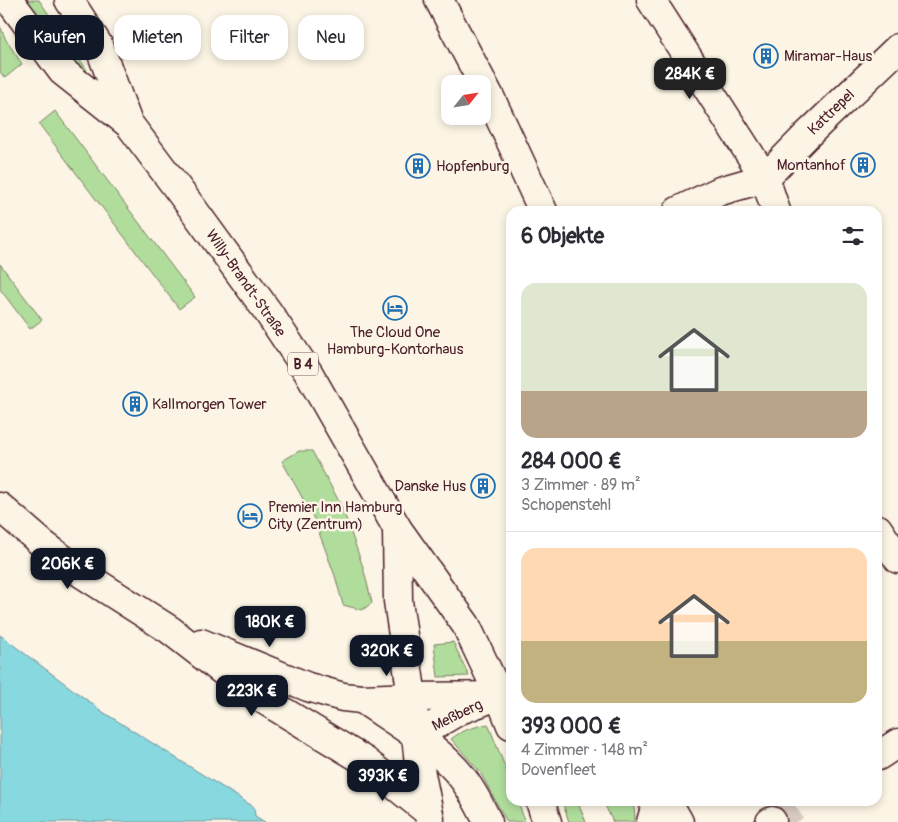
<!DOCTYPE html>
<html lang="de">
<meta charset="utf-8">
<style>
:root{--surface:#fff;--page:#f7f7f7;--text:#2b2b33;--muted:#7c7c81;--line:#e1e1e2;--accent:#111827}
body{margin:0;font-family:Pangolin,sans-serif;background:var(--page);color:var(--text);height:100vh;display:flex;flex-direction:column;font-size:19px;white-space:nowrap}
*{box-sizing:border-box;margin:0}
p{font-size:16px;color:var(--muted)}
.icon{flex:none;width:28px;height:28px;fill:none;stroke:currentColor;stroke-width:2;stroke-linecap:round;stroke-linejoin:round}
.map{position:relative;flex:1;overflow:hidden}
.drawer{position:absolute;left:506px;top:206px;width:376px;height:600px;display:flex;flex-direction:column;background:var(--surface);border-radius:15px;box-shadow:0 2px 8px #0003}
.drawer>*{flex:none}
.guide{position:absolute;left:15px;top:15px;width:416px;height:45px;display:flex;gap:10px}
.needle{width:32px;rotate:60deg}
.tools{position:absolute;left:441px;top:75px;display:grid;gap:10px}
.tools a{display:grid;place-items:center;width:50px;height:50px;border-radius:10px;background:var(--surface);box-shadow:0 2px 8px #0003;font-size:25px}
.price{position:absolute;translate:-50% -42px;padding:0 11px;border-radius:10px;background:var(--accent);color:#fff;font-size:16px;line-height:32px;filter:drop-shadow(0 1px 2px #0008)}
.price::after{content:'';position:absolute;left:50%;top:30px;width:15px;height:11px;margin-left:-8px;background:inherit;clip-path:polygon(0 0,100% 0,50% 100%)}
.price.selected{background:#222;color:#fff}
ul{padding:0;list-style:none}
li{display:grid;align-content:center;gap:10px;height:265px;padding:0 15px}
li+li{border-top:1px solid var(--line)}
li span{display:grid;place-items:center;height:155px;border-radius:15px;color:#555}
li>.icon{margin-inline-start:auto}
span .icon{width:90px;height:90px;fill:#fffc;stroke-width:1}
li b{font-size:21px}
h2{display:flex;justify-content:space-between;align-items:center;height:60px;padding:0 15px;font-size:21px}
.tag{padding:0 18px;border-radius:15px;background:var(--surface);box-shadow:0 2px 8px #0003;font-size:18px;line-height:45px}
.tag.selected{background:var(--accent);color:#fff}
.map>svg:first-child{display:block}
</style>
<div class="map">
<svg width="898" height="822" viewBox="0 0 898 822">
<rect width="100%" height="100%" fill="#fcf5e5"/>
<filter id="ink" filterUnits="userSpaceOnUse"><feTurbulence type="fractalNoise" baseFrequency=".02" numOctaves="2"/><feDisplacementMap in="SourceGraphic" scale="10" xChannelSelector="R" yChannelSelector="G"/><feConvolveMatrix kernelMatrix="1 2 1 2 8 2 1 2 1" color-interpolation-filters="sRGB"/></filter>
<g filter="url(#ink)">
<g fill="#b0dd9c" stroke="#7d7e64">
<path d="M25,0H39L87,70L81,74Z"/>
<path d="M0,26L6,40L22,64L5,78L0,72Z"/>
<path d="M55,111L195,297L179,309L39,124Z"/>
<path d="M0,264L42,320L30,329L0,289Z"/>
<path d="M299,451H312L342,507L363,567L372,603L362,610L343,605L335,576L314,519L282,461Z"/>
<path d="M453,642L469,676L438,677L434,644Z"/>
<path d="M488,724L511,782V801H518L525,822H507L480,772L451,739C462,730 474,727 488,724Z"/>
<path d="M562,801H577L586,822H569Z"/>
<path d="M603,801H633L635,816L634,822H613Z"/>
</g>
<path fill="#87d9df" stroke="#6f8f97" d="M0,635L103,712L254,807L255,816L265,822H0Z"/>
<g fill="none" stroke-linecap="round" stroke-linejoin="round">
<path stroke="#d8cac0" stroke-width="28" stroke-dasharray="28 14" stroke-linecap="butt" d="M772,821L804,801"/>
<g stroke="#4a1f2b" stroke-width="31">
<g id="minor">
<path d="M439,0L490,97L543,211"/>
<path d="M651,0L765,178L776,211"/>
<path d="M678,211L720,191L765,178L806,136L898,48"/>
<path d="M878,529L898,559"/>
<path d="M412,697L511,696"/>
<path d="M416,736L460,710L484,701"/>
<path d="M878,756L898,743"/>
<path d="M667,801L679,822"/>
<path d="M651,822L657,801"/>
<path d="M770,822L772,821"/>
</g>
</g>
<g stroke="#4a1f2b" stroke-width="31">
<g id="major">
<path d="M9,0L62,71L129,124L193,209L268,312L308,372L397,528L466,625L499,695L511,725"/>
<path d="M69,0L99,46L128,123"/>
<path d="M0,507L44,545L84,575L170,630L246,689L365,761L427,811"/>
<path d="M397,528L398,601L412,697L419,764L430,819"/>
<path d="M201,643L308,687L343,697L362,699L412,697"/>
<path d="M362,699C394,721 429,741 455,769C469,784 479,804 488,822"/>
<path d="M540,801L547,822"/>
</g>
</g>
<use href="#minor" stroke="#fcf5e5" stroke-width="28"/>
<use href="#major" stroke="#fcf5e5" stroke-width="28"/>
</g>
</g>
<defs>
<g id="building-ring" transform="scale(1.25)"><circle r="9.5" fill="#fcf5e5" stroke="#1f6fb2" stroke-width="1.5"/><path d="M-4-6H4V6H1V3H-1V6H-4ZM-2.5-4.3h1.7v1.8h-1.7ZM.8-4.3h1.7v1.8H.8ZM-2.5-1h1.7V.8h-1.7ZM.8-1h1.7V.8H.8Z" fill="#1f6fb2"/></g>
<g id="hotel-ring" transform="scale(1.25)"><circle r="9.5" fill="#fcf5e5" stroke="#1f6fb2" stroke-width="1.5"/><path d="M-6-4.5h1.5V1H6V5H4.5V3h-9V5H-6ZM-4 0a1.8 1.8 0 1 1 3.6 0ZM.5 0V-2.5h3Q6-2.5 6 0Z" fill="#1f6fb2"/></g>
</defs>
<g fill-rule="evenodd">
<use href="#building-ring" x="766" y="56"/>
<use href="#building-ring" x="863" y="165"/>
<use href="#building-ring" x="418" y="166"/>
<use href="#hotel-ring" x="395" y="308"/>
<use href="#building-ring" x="135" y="404"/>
<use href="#building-ring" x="483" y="486"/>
<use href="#hotel-ring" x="250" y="516"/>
</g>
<g text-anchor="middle" stroke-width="5" stroke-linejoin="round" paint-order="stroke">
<rect fill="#fcf5e5" stroke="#7f5f63" stroke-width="1" x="288" y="352.5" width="30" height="23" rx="4"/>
<g font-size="14" font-weight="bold" fill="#4a1f2b">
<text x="303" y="369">B 4</text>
</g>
<g font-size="15" fill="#4a1f2b" stroke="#fcf5e5" text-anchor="start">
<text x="784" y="61">Miramar-Haus</text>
<text x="846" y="170" text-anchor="end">Montanhof</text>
<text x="436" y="171">Hopfenburg</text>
<text x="395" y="337" text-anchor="middle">The Cloud One<tspan x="395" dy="17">Hamburg-Kontorhaus</tspan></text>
<text x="152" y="409">Kallmorgen Tower</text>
<text x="466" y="491" text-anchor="end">Danske Hus</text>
<text x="268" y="512">Premier Inn Hamburg<tspan x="268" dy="17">City (Zentrum)</tspan></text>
</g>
<g font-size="15" fill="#4a1f2b" stroke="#fcf5e5">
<text transform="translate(831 112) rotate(-44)" y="5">Kattrepel</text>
<text transform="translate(246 283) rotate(55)" y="5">Willy-Brandt-Straße</text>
<text transform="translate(457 715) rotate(-26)" y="5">Meßberg</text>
</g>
</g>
</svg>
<div class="tools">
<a><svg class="needle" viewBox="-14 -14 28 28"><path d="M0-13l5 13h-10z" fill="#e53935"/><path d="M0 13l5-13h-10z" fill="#7c7c81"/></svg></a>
</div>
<b class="price selected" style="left:690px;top:100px">284K €</b>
<b class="price" style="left:68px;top:590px">206K €</b>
<b class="price" style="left:270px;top:648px">180K €</b>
<b class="price" style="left:387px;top:677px">320K €</b>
<b class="price" style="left:252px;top:717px">223K €</b>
<b class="price" style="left:383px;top:802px">393K €</b>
<div class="guide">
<a class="tag selected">Kaufen</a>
<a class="tag">Mieten</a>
<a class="tag">Filter</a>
<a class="tag">Neu</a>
</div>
<section class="drawer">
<h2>6 Objekte<svg class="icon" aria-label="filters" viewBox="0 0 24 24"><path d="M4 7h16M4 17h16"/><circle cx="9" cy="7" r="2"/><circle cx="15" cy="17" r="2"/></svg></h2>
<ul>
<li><span style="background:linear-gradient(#dfe7d0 70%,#b9a48a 0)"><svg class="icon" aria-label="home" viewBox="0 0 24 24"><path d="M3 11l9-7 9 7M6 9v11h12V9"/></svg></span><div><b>284 000 €</b><p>3 Zimmer · 89 m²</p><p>Schopenstehl</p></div></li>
<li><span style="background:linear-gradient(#ffd9b3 60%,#c2b280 0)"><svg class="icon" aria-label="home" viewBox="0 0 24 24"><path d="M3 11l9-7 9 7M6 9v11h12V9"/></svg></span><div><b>393 000 €</b><p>4 Zimmer · 148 m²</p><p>Dovenfleet</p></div></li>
</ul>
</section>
</div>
